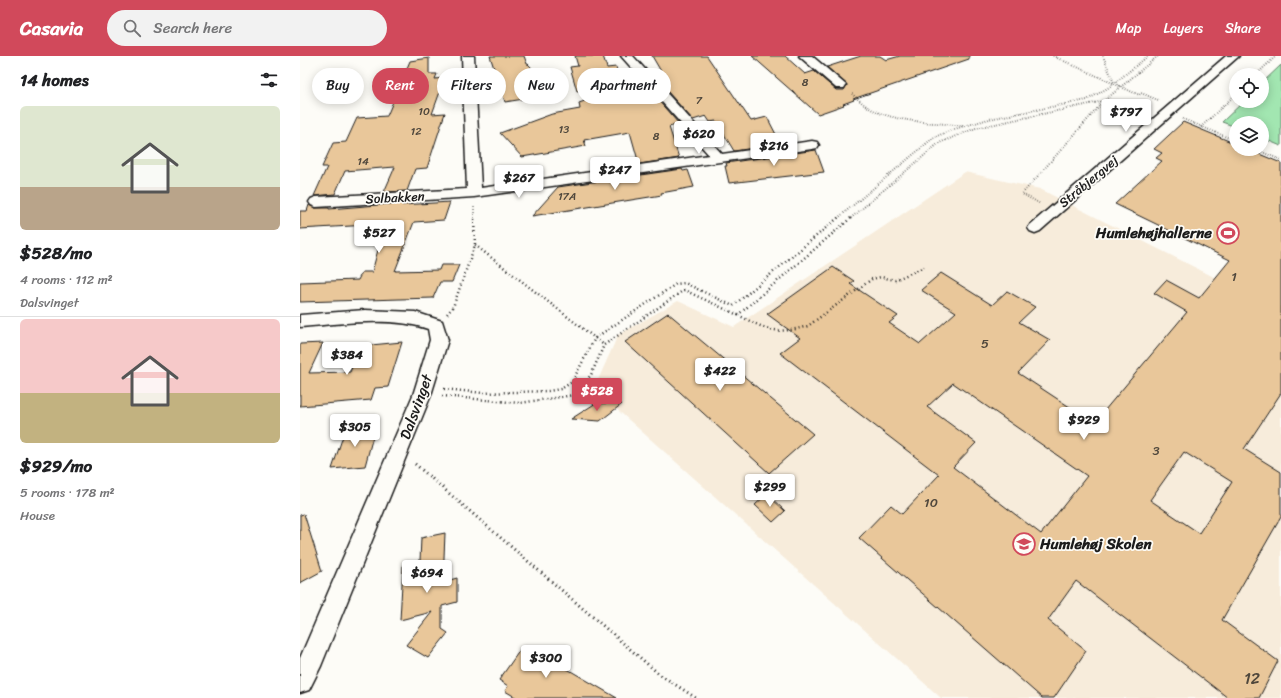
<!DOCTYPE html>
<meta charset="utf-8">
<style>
:root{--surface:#fff;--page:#f2f2f2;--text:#202124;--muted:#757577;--line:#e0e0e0;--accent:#d1495b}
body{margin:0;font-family:Sriracha,sans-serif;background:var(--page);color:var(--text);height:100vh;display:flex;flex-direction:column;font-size:15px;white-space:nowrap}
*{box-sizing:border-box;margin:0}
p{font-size:13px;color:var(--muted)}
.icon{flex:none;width:22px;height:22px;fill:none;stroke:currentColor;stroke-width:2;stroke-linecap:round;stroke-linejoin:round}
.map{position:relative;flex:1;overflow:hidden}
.drawer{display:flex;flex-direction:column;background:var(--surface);width:300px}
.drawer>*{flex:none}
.hud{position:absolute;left:12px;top:12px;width:380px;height:36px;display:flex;gap:8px}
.buttons{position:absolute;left:929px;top:12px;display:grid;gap:8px}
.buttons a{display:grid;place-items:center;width:40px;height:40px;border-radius:50%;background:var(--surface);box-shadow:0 2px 10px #0003;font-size:20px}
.price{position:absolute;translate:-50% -34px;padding:0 9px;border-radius:4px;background:#fff;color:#222;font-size:13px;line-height:26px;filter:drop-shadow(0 1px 2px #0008)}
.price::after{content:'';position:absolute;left:50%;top:24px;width:12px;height:9px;margin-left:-6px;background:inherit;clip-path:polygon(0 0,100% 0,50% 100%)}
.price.active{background:var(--accent);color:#fff}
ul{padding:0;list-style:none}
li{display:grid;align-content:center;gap:8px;height:212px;padding:0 20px}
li+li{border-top:1px solid var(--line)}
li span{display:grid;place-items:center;height:124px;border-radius:6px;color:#555}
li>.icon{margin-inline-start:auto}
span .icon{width:72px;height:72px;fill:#fffc;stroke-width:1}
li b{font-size:17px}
h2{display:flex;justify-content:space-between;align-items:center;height:48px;padding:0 20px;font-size:17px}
.pill{padding:0 14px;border-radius:18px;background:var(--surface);box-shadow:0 2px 10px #0003;font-size:14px;line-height:36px}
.pill.active{background:var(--accent);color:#fff}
header{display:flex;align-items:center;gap:24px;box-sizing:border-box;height:56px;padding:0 20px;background:var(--accent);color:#fff}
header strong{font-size:19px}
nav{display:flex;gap:22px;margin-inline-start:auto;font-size:14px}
.search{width:280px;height:36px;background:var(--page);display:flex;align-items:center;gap:10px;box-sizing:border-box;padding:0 14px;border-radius:22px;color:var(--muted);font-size:15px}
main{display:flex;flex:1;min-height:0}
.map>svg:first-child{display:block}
</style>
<header>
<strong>Casavia</strong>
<div class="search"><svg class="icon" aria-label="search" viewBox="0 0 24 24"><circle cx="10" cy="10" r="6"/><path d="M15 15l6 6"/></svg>Search here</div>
<nav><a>Map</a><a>Layers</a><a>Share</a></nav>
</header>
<main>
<section class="drawer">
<h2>14 homes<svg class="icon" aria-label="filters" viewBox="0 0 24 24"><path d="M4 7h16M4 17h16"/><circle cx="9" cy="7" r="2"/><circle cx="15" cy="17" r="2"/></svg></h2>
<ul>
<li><span style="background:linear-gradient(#dfe7d0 65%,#b9a48a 0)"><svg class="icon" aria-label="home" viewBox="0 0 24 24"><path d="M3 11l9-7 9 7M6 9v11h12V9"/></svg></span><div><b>$528/mo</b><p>4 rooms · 112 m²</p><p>Dalsvinget</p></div></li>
<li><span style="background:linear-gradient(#f6c9c9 60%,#c2b280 0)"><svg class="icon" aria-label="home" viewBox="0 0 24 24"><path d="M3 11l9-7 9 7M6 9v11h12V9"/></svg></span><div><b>$929/mo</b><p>5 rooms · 178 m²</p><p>House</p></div></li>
</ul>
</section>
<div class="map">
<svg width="981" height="642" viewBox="0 0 981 642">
<rect width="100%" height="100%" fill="#fdfcf7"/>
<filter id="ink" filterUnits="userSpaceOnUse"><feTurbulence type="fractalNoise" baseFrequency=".025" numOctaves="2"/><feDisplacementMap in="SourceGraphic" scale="8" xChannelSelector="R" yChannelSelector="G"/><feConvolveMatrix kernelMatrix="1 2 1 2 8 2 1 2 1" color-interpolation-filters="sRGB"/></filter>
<g filter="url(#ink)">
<path fill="#f7ecdb" d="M665,116L740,133L981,255V642H641L294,333L318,279L378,245L434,271Z"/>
<path fill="#a2e6b1" stroke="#5f8166" d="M981,9V90L962,82V67H936V71L922,66L944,45H962V27Z"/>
<g fill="#e9c79a" stroke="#1c1c1c" fill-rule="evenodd">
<path d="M190,0H224L227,8H228L231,11L235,26L236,41L205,46Z"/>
<path d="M275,0H303L307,12L316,11L320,28L326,27L327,30L343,27L379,68L369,71L379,102L339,108L330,76L284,84L286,90L222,101L200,77L252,58L280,53L279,47L296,41L294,32L277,35L270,11L278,10Z"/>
<path d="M352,0H407L451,65L467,61L481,88L434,95L416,65L410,66L406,60L393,64L358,25L366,24Z"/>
<path d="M452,0H485L505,18L514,15L536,34H544L547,29L527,11L561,0H580L586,4L600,0H669V3L553,43L554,44L543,48L544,49L518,58Z"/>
<path d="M129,2V18H137L135,23L145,22L132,58L145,57L127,112L115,113L107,135L84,136L95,111L45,115L35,138L14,140L27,111H22L33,87L46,86L57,62L87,60L110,5Z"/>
<path d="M883,66L936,88V93H947L981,107V337L944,393L981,416V461L922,564L978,605L959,642H928L776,525L748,564L786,595L754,642H742L559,482L591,449L602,458L639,419L480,297L500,282L467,258L533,211L554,225L550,228L598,260L589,267L620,288L656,256L621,234L641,217L692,249L707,235L735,251L719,266L750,284L718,317L794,367L887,256L854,237L866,224L899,242L930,204L815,148L862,105L856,102L862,97L854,93ZM653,327L787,420L741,478L653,411L676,387L627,351ZM884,396L932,426L899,477L850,444Z"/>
<path d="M516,94L524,116L429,127L425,110H427L426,107Z"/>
<path d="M382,113L383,115L388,114L394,131L361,137L362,139L232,160L258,131Z"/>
<path d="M150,146L144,164L114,166L95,215L139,214L141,209H159L152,226H140L133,242L0,246V226L58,224L62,216H72L85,168L0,173V155H7L9,149L15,152H29V153L103,147L102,149Z"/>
<path d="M368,257L513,378L469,417L325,286Z"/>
<path d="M102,286L88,331L75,332L71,344L0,350V288L23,287L9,317L50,316L54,306H58L62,294L70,293L71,289Z"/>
<path d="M296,347L322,348L300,365L271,363Z"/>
<path d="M76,369L65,410L32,413L43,380H47L53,372Z"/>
<path d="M467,438L485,455L473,466L455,449Z"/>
<path d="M4,458L22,515L0,527V459Z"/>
<path d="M145,477L143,526L157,522V546L142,550V573L148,577L128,602L106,589L132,556L100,564L103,510L120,505L121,482Z"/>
<path d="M222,591L231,596L233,593L317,642H217L205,635L208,630L199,624Z"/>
</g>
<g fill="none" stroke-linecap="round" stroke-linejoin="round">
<g stroke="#1c1c1c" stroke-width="3">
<g id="street">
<path d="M162,0H174L181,132L409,99L321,0H333L422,98L512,85L517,86L519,89L517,92L512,93L174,141L16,151L11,149L9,146L11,143L16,141L167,133Z"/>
<path d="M499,0H512L546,29L544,32H536Z"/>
<path d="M926,0H939L740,175L735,177L730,175L728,172L730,169Z"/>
<path d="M65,254L115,256L142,265L148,284L131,339L21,610L9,634L0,637V602L113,339L130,284L128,273C90,260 40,268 0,271V259Z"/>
</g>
</g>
<g stroke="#1c1c1c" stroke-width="2" stroke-dasharray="0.5 2" stroke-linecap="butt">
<path d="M753,0L839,39L841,37L858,44"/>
<path d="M803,0L814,27"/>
<path d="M956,19L976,0"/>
<path d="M552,38C559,44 566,51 575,55C602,67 635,66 664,70"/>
<path d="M883,63L936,85"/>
<path d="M901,71L936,38"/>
<path d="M955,93L981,104"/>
<path d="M739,147L722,138L804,45L858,0"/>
<path d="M174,151V162"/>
<path d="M538,162L633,82L651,74L689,63L787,44L811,30L848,0"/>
<path d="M551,162L639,87L676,72L804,45"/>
</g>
<g stroke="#1c1c1c" stroke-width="2.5" stroke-dasharray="1 3" stroke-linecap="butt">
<path d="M175,189L304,289"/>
<path d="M147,258L153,251L175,189L174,161"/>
<path d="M438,259C467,274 476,279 508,270L572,223L581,221L595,224L624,211"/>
<path d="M144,333L183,337L248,335L261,333L272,326L295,282L376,228L385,227L433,250L539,161"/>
<path d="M142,340L220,347L274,339L291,319L304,289L384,234L438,259L552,161"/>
</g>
<path stroke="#1c1c1c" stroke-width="3" stroke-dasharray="1 3.5" stroke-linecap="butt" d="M115,408L359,618L396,642"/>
<use href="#street" fill="#fdfcf7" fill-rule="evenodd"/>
</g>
</g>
<defs>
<g id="stadium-ring" transform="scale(1.15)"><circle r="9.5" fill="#fdfcf7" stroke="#d1495b" stroke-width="1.5"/><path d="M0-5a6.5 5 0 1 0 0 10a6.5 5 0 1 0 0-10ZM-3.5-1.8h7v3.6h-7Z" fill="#d1495b"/></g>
<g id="school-ring" transform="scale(1.15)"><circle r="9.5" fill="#fdfcf7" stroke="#d1495b" stroke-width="1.5"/><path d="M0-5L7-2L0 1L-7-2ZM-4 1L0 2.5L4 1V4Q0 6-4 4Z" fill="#d1495b"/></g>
</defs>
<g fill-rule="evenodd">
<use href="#stadium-ring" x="928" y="177"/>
<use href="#school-ring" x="724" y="488"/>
</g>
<g text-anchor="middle" stroke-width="3.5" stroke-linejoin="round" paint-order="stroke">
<g font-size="11" fill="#4f473c">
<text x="505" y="30">8</text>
<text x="399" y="48">7</text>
<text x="124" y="59">10</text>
<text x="264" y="77">13</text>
<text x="116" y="79">12</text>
<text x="356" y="84">8</text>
<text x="63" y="109">14</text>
<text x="267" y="144">17A</text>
</g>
<g font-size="13" fill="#1c1c1c" stroke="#fdfcf7">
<text transform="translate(788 125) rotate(-40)" y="5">Stråbjergvej</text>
<text transform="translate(95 141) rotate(-3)" y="5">Solbakken</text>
</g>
<g font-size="13" fill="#4f473c">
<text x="934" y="225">1</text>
<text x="685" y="292">5</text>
<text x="856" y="399">3</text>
<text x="631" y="451">10</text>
</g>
<g font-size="15" font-weight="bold" fill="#1c1c1c" stroke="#fdfcf7" text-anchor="end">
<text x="912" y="182">Humlehøjhallerne</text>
<text x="740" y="493" text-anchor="start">Humlehøj Skolen</text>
</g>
<g font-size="15" fill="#1c1c1c" stroke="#fdfcf7">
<text transform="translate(116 351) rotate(-70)" y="5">Dalsvinget</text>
</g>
<g font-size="16" fill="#4f473c">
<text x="952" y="628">12</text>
</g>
</g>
</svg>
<div class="buttons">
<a><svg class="icon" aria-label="locate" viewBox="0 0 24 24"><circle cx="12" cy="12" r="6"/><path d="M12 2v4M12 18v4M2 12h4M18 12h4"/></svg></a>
<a><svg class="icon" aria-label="layers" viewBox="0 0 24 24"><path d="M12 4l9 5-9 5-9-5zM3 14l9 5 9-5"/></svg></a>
</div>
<b class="price" style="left:826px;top:77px">$797</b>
<b class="price" style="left:399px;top:99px">$620</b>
<b class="price" style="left:474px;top:111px">$216</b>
<b class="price" style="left:315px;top:135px">$247</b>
<b class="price" style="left:219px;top:143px">$267</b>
<b class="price" style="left:79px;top:198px">$527</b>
<b class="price" style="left:47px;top:320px">$384</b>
<b class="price" style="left:420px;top:336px">$422</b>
<b class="price active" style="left:297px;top:356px">$528</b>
<b class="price" style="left:784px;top:385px">$929</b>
<b class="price" style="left:55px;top:392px">$305</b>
<b class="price" style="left:470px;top:452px">$299</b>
<b class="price" style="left:127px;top:538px">$694</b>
<b class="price" style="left:246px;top:623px">$300</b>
<div class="hud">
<a class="pill">Buy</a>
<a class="pill active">Rent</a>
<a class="pill">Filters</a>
<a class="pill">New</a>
<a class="pill">Apartment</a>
</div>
</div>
</main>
